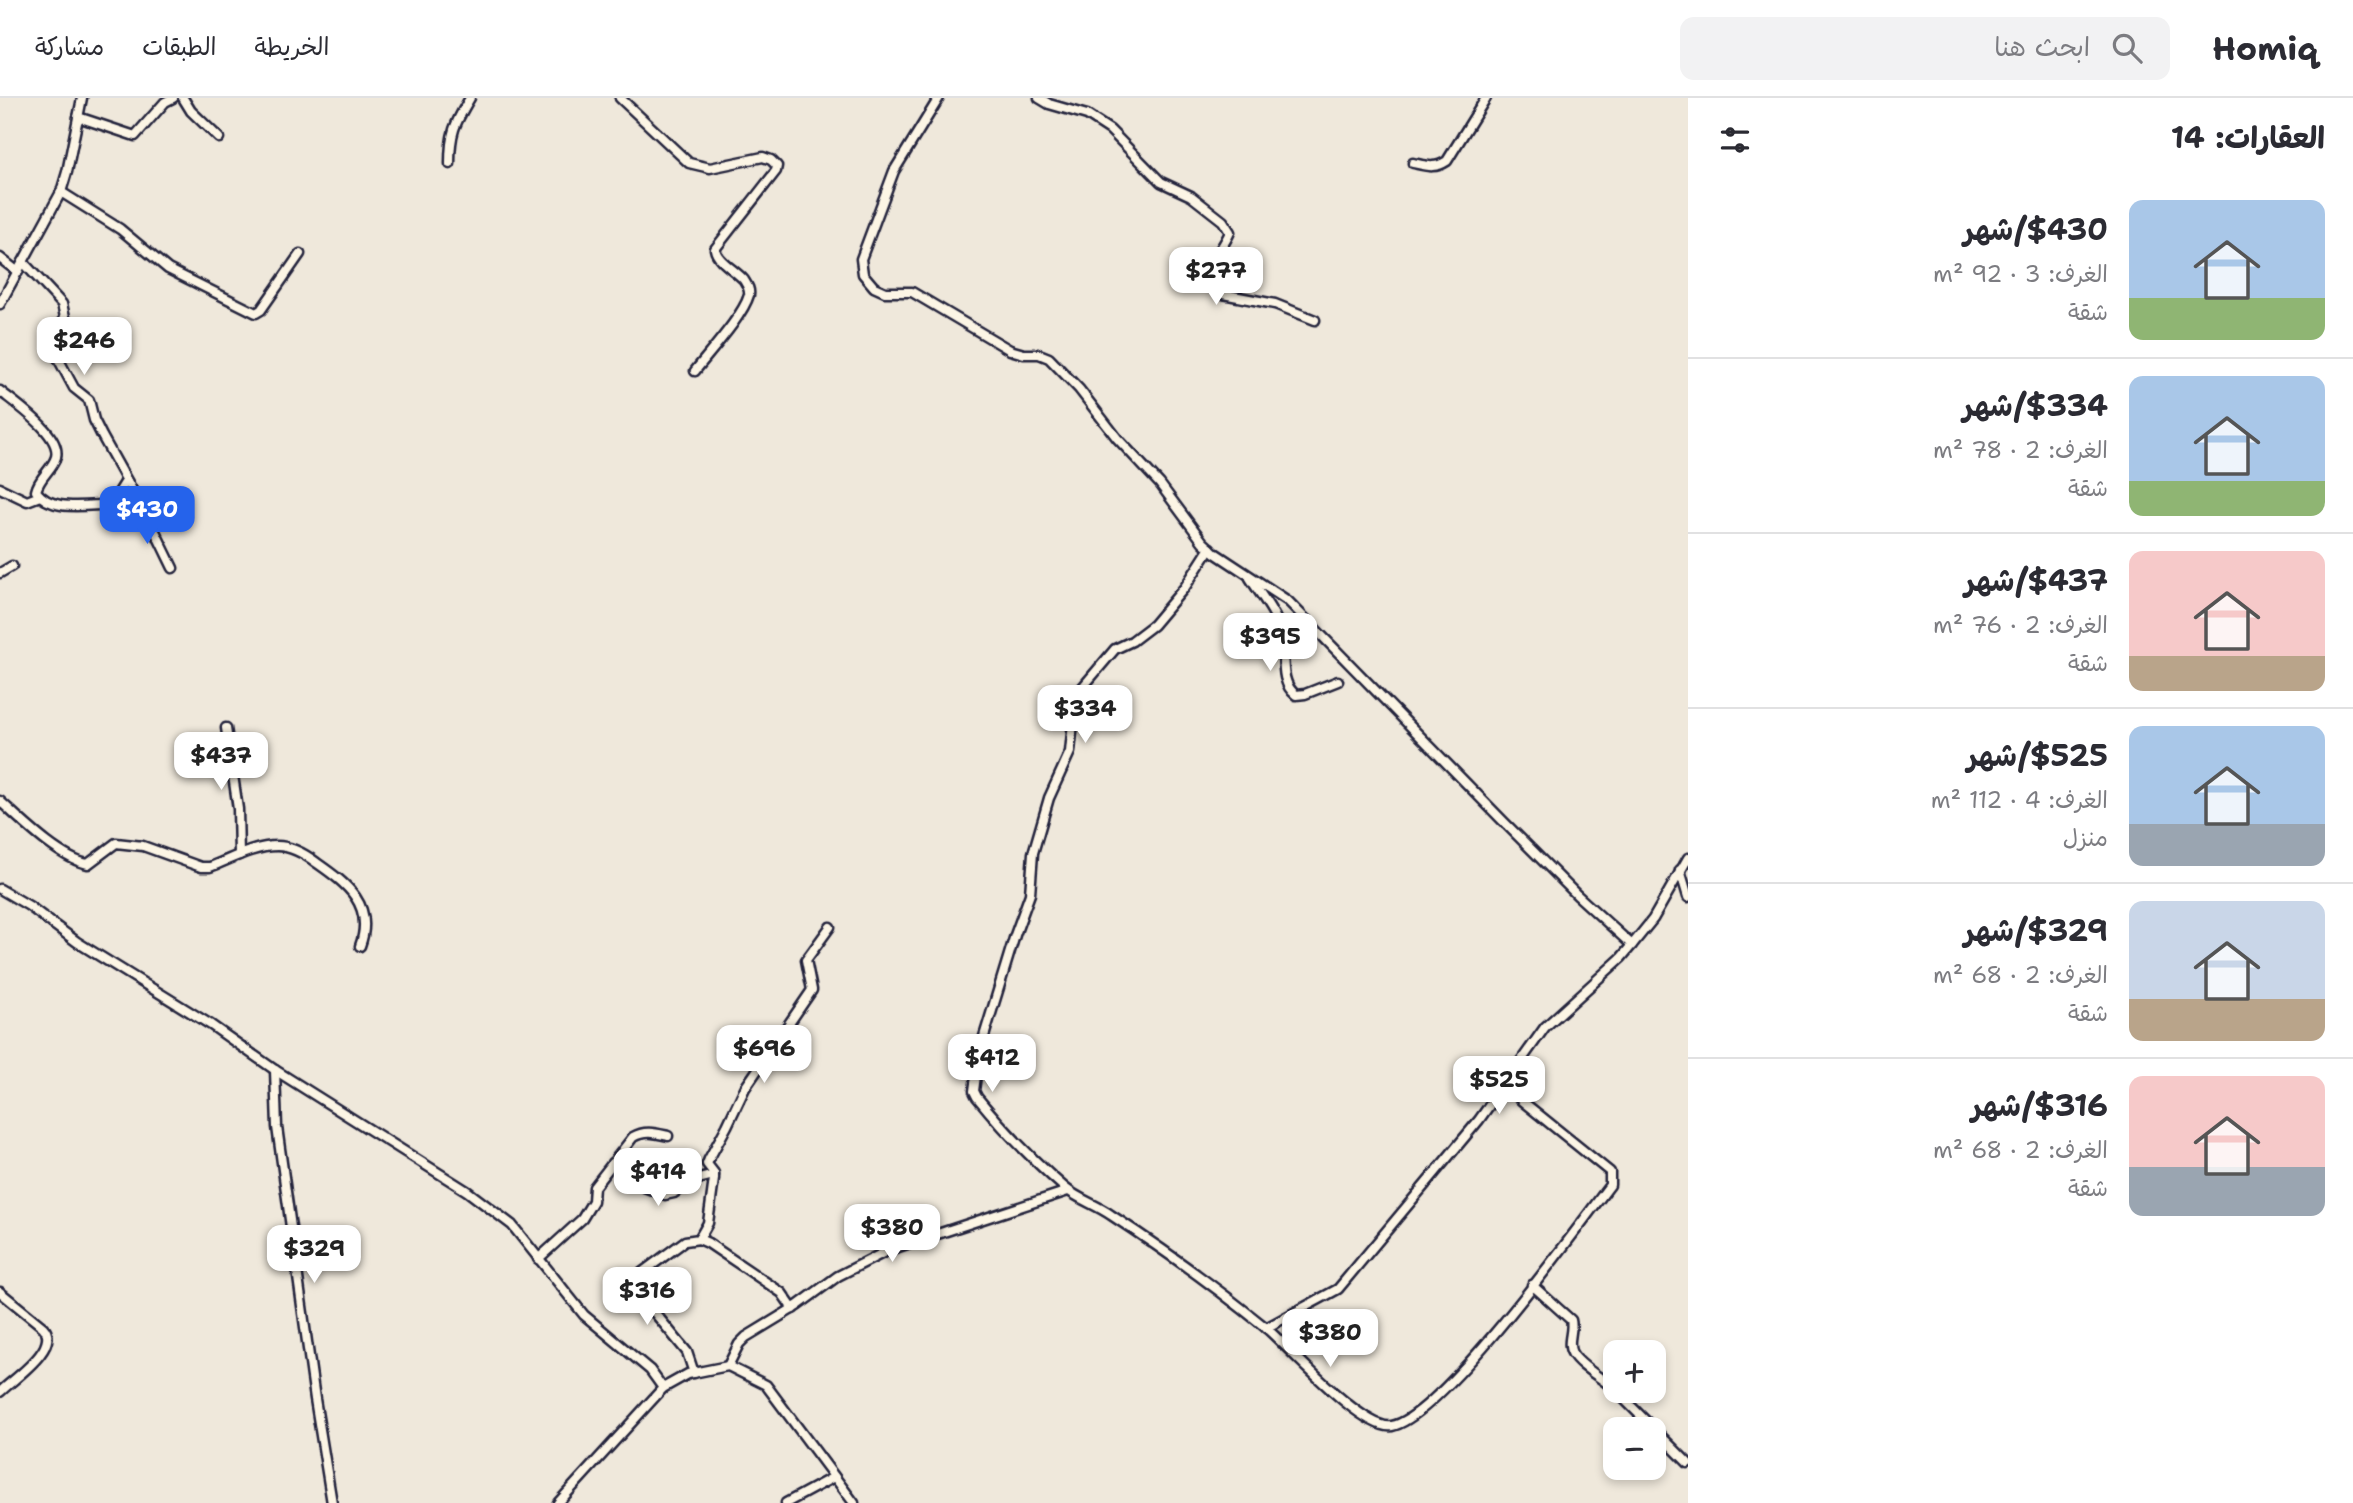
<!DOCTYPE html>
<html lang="ar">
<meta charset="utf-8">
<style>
:root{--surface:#fff;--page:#f2f2f3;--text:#2b2b33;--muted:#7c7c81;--line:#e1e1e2;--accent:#2563eb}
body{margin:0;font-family:"Shantell Sans","Playpen Sans Arabic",sans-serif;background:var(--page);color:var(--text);direction:rtl;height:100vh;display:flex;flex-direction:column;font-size:26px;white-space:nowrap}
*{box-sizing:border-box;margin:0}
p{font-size:23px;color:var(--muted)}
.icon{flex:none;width:38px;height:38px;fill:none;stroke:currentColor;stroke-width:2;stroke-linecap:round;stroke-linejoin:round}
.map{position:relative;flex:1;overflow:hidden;direction:ltr}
.drawer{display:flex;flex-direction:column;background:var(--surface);width:665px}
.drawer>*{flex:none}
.tools{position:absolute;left:1603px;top:1242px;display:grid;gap:14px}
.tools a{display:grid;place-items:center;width:63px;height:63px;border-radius:14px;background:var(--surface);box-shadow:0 4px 10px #0003;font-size:35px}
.price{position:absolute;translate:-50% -60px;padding:0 16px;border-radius:14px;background:#fff;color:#222;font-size:23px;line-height:46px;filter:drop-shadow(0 2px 4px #0008)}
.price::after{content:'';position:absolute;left:50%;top:42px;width:21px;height:16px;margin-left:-10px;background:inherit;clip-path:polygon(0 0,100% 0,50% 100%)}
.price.active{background:var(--accent);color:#fff}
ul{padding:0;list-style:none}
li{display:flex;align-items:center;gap:21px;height:175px;padding:0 28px}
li+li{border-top:2px solid var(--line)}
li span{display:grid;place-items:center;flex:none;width:196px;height:140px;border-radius:14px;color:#555}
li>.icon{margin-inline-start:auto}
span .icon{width:84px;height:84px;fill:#fffc;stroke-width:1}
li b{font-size:30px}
h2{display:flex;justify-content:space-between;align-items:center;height:84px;padding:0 28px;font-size:30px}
header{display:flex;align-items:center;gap:42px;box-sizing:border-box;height:98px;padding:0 35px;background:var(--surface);border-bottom:2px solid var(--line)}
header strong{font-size:33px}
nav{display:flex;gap:38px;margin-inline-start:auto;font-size:24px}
.search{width:490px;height:63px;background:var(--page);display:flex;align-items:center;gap:18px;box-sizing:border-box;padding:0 24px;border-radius:14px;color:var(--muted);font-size:26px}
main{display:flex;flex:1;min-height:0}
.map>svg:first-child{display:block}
</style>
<header>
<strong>Homiq</strong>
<div class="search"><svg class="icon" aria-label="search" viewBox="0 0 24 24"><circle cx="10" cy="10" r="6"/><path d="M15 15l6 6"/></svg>ابحث هنا</div>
<nav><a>الخريطة</a><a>الطبقات</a><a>مشاركة</a></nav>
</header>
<main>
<section class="drawer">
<h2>العقارات: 14<svg class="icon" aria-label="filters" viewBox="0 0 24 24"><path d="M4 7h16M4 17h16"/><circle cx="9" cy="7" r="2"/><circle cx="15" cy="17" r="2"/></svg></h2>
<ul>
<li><span style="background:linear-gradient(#a9c7e8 70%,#8fb573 0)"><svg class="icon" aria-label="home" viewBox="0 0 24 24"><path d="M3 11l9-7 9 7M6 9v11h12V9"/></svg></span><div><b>$430/شهر</b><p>الغرف: 3 · 92 m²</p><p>شقة</p></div></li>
<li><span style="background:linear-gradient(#a9c7e8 75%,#8fb573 0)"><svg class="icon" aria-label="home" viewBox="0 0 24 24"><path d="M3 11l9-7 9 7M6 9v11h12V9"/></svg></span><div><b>$334/شهر</b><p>الغرف: 2 · 78 m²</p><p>شقة</p></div></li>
<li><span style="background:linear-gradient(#f6c9c9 75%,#b9a48a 0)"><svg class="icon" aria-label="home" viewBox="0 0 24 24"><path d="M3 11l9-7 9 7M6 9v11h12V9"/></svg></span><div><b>$437/شهر</b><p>الغرف: 2 · 76 m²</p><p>شقة</p></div></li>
<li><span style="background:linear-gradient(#a9c7e8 70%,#9aa5b1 0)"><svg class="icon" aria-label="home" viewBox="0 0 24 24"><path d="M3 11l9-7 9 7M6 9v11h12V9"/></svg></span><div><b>$525/شهر</b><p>الغرف: 4 · 112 m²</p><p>منزل</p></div></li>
<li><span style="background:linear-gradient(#c9d6e8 70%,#b9a48a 0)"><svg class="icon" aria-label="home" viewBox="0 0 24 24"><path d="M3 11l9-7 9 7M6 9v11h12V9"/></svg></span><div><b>$329/شهر</b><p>الغرف: 2 · 68 m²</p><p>شقة</p></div></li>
<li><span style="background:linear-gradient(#f6c9c9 65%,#9aa5b1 0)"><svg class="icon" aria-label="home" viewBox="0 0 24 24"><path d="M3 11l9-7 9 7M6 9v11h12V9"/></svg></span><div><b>$316/شهر</b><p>الغرف: 2 · 68 m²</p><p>شقة</p></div></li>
</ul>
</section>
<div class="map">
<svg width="1688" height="1405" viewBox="0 0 1688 1405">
<rect width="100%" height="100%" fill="#efe8db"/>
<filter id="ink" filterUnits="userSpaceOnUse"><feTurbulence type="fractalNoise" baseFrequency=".0143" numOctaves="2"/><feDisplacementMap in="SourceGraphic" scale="14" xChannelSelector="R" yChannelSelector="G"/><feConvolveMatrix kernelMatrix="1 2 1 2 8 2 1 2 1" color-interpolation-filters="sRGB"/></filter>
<g filter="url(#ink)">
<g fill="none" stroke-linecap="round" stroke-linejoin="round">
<g stroke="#22223b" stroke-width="13">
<g id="minor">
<path d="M183,0L191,13L219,40"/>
<path d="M620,0L689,65L710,70L763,59L771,62L777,68L776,73L715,151C717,163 735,172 744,182C747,187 750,191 749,197C743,218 709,255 695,273"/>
<path d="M939,0L894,73L861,161L863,176L874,189L885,194H912L1010,252L1024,256H1039L1049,260L1079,291L1117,340L1160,386L1203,444L1215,455L1288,503L1504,724L1577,797L1632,847"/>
<path d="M1039,0L1049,6L1087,17L1110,32L1161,84L1191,98L1223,123L1230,134C1222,153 1206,166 1208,187L1223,196L1275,206L1315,222"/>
<path d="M78,19L135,38L165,4L173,0"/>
<path d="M1413,65C1427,68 1435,71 1447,63L1486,0"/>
<path d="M450,66C450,35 454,27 470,0"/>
<path d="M61,94L120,131L168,171L256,215L261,212L300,156"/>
<path d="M0,160L18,174"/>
<path d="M23,164L62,206L65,219L54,239L53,251L74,290L89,302L94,322L102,338L155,433L173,470"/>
<path d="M0,206L61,94L67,74L82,0"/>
<path d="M0,293C16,306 62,337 56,359C52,372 39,379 36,393C57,423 114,396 143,412"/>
<path d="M0,390L27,403L40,398"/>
<path d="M111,407L126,383"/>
<path d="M1210,450L1185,489L1153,527L1132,543L1115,551L1082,590L1073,625L1070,654L1049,700L1033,755L1030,796L1015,837L979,955L974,993L977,999C1002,1030 1035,1064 1065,1090C1078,1101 1097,1107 1111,1117C1163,1151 1217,1190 1265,1229C1289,1249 1363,1333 1392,1328C1441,1319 1575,1133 1610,1087V1074L1522,1003L1511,992L1510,977"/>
<path d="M0,475L12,468"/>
<path d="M1250,480C1260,496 1276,515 1281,534C1287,554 1277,583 1296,597L1305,596L1338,583"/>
<path d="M226,630L238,711L239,757"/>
<path d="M0,703C21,722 60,761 88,766L116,745L143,748L201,769H210C231,761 254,748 277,748C292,748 305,756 317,765C347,786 375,807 360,848"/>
<path d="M1680,772L1688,799"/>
<path d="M0,791L29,808L77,844L211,927L275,972L467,1093L512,1127L584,1217L650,1272L663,1290"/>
<path d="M275,972L277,1029L315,1301L332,1405"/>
<path d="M612,1065L644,1089L665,1097L674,1095L691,1083L714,1077"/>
<path d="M699,1141L708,1125L714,1081V1075L707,1066L709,1061L727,1028L745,990L812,892L806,862L830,829"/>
<path d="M538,1161L582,1121L593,1103L594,1089L633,1039C645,1032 655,1035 668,1038"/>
<path d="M1532,1187L1571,1222C1574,1233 1566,1245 1572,1255C1579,1268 1604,1281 1615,1292"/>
<path d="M0,1194L43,1229C62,1249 13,1281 0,1294"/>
<path d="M1266,1230L1338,1191L1479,1022L1545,929L1621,860L1632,847L1653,821L1688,760"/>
<path d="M728,1268L739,1246L746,1239L797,1208L838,1178L889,1152L1068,1093"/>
<path d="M694,1275L687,1254L636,1192L635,1186L640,1176L685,1143L699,1141L708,1145L782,1195L793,1211"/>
<path d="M1616,1293L1688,1365"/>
<path d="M558,1405L663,1290L688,1276L728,1268L766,1287L854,1405"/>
<path d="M786,1405L834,1379"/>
</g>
</g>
<use href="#minor" stroke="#fcf5e5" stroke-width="8"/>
</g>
</g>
</svg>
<div class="tools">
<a>+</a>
<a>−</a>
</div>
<b class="price" style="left:1216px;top:209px">$277</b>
<b class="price" style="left:84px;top:279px">$246</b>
<b class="price active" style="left:147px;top:448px">$430</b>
<b class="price" style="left:1270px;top:575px">$395</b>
<b class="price" style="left:1085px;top:647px">$334</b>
<b class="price" style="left:221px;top:694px">$437</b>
<b class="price" style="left:764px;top:987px">$696</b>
<b class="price" style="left:992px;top:996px">$412</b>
<b class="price" style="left:1499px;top:1018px">$525</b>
<b class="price" style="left:658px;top:1110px">$414</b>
<b class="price" style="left:892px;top:1166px">$380</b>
<b class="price" style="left:314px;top:1187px">$329</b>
<b class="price" style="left:647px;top:1229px">$316</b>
<b class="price" style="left:1330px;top:1271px">$380</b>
</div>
</main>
